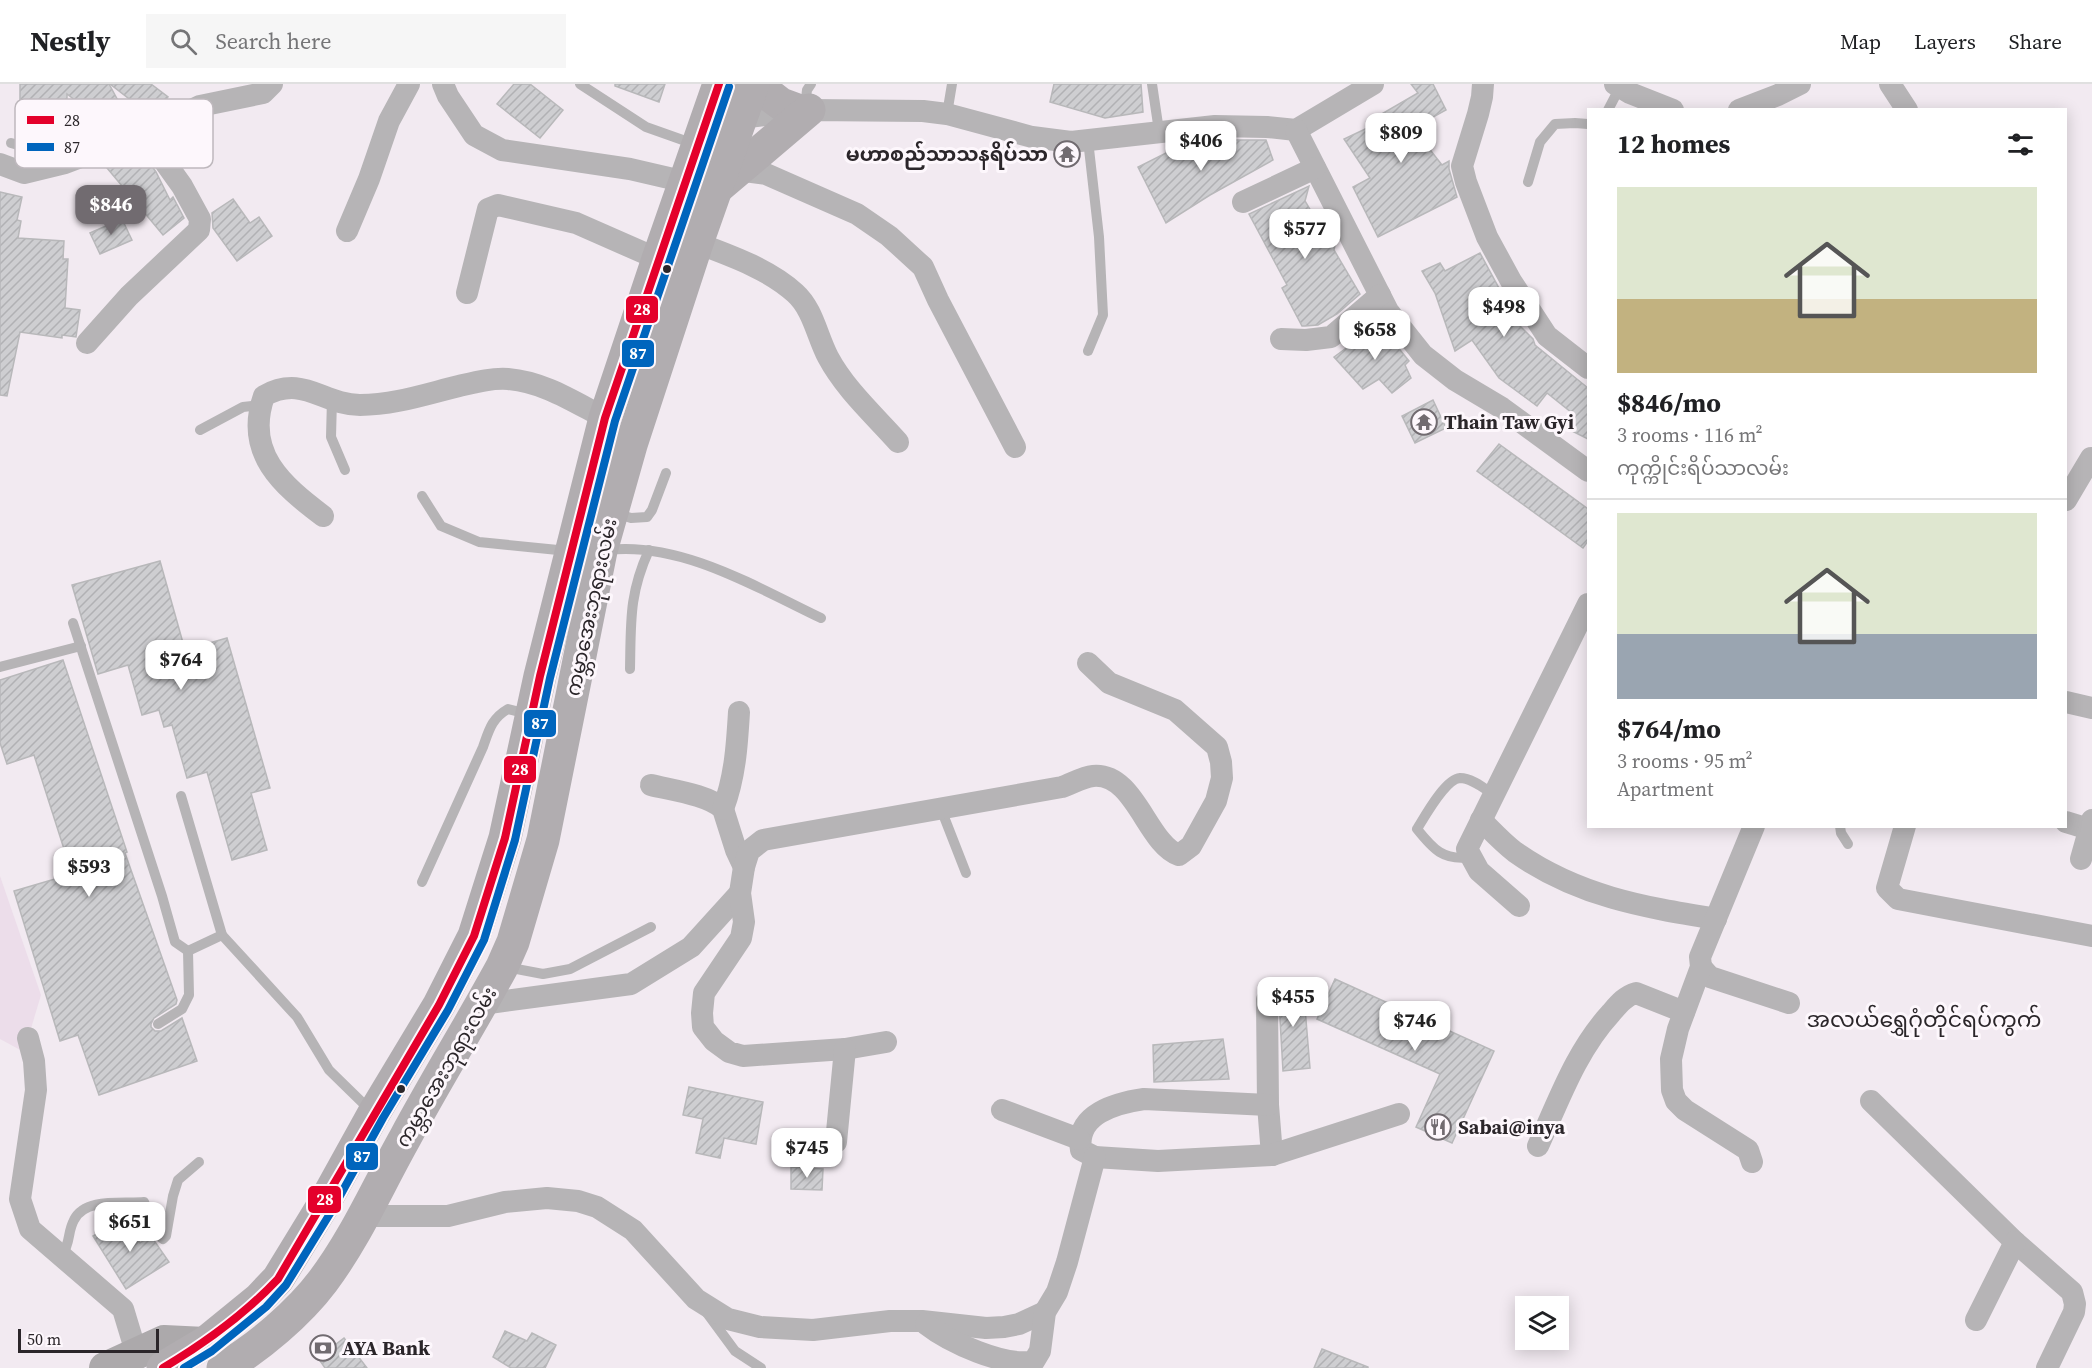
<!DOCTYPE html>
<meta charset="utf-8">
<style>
:root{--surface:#fff;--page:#f6f6f6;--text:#202124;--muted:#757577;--line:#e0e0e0;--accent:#716b70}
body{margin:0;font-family:"Source Serif 4","Noto Sans Myanmar",serif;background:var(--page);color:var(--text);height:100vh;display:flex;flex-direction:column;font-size:22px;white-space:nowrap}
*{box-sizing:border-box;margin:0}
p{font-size:20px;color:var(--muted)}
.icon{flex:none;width:33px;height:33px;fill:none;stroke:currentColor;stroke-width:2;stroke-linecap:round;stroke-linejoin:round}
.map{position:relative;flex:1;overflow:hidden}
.sheet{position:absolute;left:1587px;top:24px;width:480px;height:720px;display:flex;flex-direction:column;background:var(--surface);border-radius:0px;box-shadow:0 3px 15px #0003}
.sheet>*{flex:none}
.buttons{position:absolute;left:1515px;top:1212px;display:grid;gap:12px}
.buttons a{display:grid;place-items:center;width:54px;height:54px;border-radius:0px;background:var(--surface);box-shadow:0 3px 15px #0003;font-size:30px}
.scale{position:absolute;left:18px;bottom:15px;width:141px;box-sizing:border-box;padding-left:6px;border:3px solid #2b262a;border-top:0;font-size:16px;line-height:21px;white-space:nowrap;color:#2b262a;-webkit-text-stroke:4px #fdf7fc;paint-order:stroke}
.price{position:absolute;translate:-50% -51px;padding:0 14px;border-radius:12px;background:#fff;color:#222;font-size:20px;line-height:39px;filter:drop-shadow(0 2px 3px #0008)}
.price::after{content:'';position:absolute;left:50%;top:36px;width:18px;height:14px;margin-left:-9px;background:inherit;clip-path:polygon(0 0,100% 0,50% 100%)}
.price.active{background:var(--accent);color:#fff}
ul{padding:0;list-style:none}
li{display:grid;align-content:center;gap:12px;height:318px;padding:0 30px}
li+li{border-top:2px solid var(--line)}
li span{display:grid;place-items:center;height:186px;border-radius:0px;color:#555}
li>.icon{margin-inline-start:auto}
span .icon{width:108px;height:108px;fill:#fffc;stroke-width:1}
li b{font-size:26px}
h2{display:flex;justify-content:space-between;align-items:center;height:72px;padding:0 30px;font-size:26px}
header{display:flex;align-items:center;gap:36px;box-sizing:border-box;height:84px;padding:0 30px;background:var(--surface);border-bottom:2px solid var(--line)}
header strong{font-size:28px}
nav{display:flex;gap:33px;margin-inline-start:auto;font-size:21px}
.search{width:420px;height:54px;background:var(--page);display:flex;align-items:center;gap:15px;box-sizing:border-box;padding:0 21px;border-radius:0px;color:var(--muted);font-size:22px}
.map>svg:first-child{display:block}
</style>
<header>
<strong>Nestly</strong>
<div class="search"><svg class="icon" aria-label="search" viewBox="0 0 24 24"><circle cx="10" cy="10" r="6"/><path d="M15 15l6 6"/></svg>Search here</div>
<nav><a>Map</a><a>Layers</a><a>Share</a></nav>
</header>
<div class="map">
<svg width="2092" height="1284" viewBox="0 0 2092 1284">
<defs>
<pattern id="building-hatch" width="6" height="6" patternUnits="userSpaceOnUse" patternTransform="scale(1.5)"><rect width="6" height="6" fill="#ceced1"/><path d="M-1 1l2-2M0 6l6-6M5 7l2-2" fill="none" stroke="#b1b1b4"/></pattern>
</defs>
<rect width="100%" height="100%" fill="#f2eaf1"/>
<path fill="#ecddea" d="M0,792L41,911L24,968L0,955Z"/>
<g fill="url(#building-hatch)" stroke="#b8b8ba" stroke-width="1.5">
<path d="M20,0H109L122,24L108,42L67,10V54H20Z"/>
<path d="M110,0H151L168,13L156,28L150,31Z"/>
<path d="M514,0H530L563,26L540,54L497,20Z"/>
<path d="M615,0H665L659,18L615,2Z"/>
<path d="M1054,0H1141L1143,28L1105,34L1050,18Z"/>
<path d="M1411,0H1433L1446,26L1413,44L1442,81L1449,77V85L1457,113L1378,153L1353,103L1370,94L1344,55L1380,38L1378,32L1418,9Z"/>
<path d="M1216,56H1266L1273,76L1210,111L1166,139L1138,83L1172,66L1176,72L1207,57Z"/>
<path d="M141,67L156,88L170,116L173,113L184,134L163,151L107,84Z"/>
<path d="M1309,102L1305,117L1325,151L1336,156L1334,166L1360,210L1337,230L1318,241L1305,242H1302L1282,204L1287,201L1249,130Z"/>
<path d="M0,108L22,113L17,136L21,137L18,154L64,157L63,175H68L65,224L80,226L76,253L62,251V254L20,248L7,312L0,311Z"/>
<path d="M233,115L250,139L259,133L272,152L237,177L213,144L212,129Z"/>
<path d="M122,135L132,156L100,170L90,149Z"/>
<path d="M1480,169L1499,204L1520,235L1516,238L1533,255L1535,261L1588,304V355L1562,342L1572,329L1547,309L1537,322L1499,294L1472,256L1455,267L1435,209L1422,187L1440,179L1445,187Z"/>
<path d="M1379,240L1409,277L1405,281L1411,294L1392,309L1379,295L1363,305L1334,273Z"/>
<path d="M1433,316L1446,344L1415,359L1402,332Z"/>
<path d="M1499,360L1588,425V457L1583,464L1477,387Z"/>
<path d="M160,477L185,566L227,554L270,704L251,709L267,766L232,776L207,688L187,694L172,641L164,643L159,626L142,631L128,581L98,590L72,501Z"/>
<path d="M63,576L127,768L125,769L177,916L176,920L154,934L151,940V943L155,947H161L182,934L197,977L99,1011L78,951L60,957L14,807L72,790L34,671L7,680L0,659V596Z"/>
<path d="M1335,895L1494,967L1452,1059L1416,1043L1440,990L1317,935Z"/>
<path d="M1303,900L1310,984L1283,987L1278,901Z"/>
<path d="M1223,955L1229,995L1154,998L1153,961Z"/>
<path d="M689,1003L763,1018L756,1060L724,1054L720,1074L696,1069L703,1035L683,1031Z"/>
<path d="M791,1083L823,1085L822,1106L791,1105Z"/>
<path d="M124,1134L140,1159L151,1152L169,1178L126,1205L93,1152Z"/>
<path d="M505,1247L527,1257L532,1249L556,1261L545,1284H511L493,1273Z"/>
<path d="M344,1254L367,1284H325L318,1274Z"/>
<path d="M1322,1265L1368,1283V1284H1314Z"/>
</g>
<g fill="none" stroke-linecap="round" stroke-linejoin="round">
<g stroke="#b6b4b6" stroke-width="10">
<path d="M580,0L646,43L694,60"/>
<path d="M1152,0L1159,47"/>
<path d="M805,23L807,6L811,0"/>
<path d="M1608,26L1620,3"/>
<path d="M947,30L952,0"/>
<path d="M11,59L49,70L75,66"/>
<path d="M1528,98L1540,58L1555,40L1575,39L1588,40"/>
<path d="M1088,267L1103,231L1099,153L1088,56"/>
<path d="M332,315L331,353L345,386"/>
<path d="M200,346L243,323L261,321"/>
<path d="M422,412L441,442L479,458L568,467"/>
<path d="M615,429L631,434L647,433L652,426L666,389"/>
<path d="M607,466C680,457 756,503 821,534"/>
<path d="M73,539L162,812L175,858L188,867L222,851"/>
<path d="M0,583L81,562"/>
<path d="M630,585C631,537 629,510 649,466"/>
<path d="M181,712L222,851L297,933L329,986L372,1028"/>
<path d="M941,725L966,789"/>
<path d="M1840,742L1841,749L1848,760"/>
<path d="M1471,773C1443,777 1433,765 1417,745C1424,734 1445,695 1460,694C1472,694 1485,705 1494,711"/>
<path d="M422,798L483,663C489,646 492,634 508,625L528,630"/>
<path d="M506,883L543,890L570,885L651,843"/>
<path d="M158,940L182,925L189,911L188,867"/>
<path d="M62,1171C71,1158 67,1149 74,1136C85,1113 123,1120 144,1118L159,1152L163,1155L166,1152L173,1112L178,1096L199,1078"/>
<path d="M707,1229L735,1267L761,1284"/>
</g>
<g stroke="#b6b4b6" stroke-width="22">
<path d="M443,0L448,12L474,51L502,66L630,85L699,101"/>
<path d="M1483,0L1482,13L1478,30L1462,82L1466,98L1487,153L1511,197L1547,252L1588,284"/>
<path d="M1615,0L1630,9L1673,26"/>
<path d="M1890,0L1907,26"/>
<path d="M1739,26L1778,11L1800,0"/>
<path d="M730,31L740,34L809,26L923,27L947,30L1032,53L1071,58L1215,42L1267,43L1296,46L1373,0"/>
<path d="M1296,46L1388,227L1423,271L1455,296L1502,324L1588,387"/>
<path d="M0,80L24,89L65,79L144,49L200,22L263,9L272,0"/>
<path d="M737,86L766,90L857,130L889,152L923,183L938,216L1015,363"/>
<path d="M1243,118L1315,84"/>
<path d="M347,147L369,95L389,37L409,0"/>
<path d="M697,159C729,171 769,185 795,209C813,225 817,252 828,273C845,305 874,331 898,358"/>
<path d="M467,209L488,125L498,121L576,139L658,175"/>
<path d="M1281,255L1306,256L1331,253L1380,211"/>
<path d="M87,259L129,212L199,146L200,135L182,102L144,49"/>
<path d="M2066,416L2091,374"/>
<path d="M323,432C282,401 244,369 264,312C303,290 323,321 360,321C394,321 426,310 459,302C476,298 491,294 508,295C544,298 574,318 605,334"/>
<path d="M2066,618L2092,624"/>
<path d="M651,701C671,706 709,711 723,725L736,766L744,783"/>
<path d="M723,725C735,693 737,662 739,628"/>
<path d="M1481,736C1492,747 1503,759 1515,768C1577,812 1643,823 1716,835"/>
<path d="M2066,738L2089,745"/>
<path d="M1905,742L1887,804L1898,815L2092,852"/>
<path d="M2081,775L2092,736"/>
<path d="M1519,822L1479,787L1467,765L1588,520"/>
<path d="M1701,883L1710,893L1789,919"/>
<path d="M1267,916L1268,1021L1272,1071"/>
<path d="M482,920L631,900L691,863L740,809"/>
<path d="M28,954L34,977L36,1006L20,1115L30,1145L123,1225L136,1268"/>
<path d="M886,958L845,965L743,972L729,968L714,957L703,943L702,929L704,909L741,854L744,838L740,809L744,783L749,767L763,756L1062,703C1071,700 1083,693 1093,692C1135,688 1147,760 1179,771L1191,762L1216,717L1222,694L1221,678L1217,663L1175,626L1109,599L1088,579"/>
<path d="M1871,1017L2015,1158L2072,1208L2075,1220L2074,1228L2047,1284"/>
<path d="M1268,1021L1144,1015C1116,1019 1075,1030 1081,1066L1095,1073L1158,1077L1272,1071L1399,1030"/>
<path d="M1002,1026L1079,1055"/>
<path d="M836,1058L845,965"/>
<path d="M1538,1062C1559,1016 1576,967 1611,929C1618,921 1625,912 1636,909L1684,928"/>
<path d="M1752,1078L1748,1066L1685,1026L1676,1017L1672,1006L1671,975L1678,945L1701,883L1700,873L1754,742"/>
<path d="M364,1132H448L505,1118L547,1114L578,1117L597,1123L633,1146L696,1215L728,1235L760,1243L813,1246L890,1237H922L986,1244L1004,1243L1019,1240L1045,1228"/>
<path d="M1976,1236L2015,1158"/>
<path d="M926,1240C949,1258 1005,1284 1034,1277L1040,1267L1045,1228L1057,1208L1067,1178L1095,1073"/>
</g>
<path stroke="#aca9ab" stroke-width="32" d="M105,1284L164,1257L205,1259"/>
<g stroke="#b1adb0" stroke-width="33">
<path d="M755,0L781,20L800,27"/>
<path d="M717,104L809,26"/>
<path d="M163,1284L205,1259L259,1215L278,1195L322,1123L374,1029L439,921L474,852L505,754L540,592L605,334L658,175L719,0"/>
<path d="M223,1284C258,1264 299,1229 323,1197C356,1153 378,1102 405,1054C436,996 471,940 502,883L513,858L543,756L601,467L631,361L697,159L753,0"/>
</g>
<g stroke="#fdf7fc" stroke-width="12">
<path id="bus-1" d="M163,1284C205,1259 244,1231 278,1195L439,921L474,852L505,754L540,592L605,334L719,0"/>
</g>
<g stroke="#fdf7fc" stroke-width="12">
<path id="bus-2" d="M184,1284L212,1267L266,1223L286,1201L331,1128L383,1034L448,926L484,856L515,756L550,594L615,337L729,3"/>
</g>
<use href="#bus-1" stroke="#e4002b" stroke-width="8"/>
<use href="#bus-2" stroke="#0065bd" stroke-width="8"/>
</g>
<defs>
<g id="temple-ring" transform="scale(1.35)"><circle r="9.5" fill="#fdf7fc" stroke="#716b70" stroke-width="1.5"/><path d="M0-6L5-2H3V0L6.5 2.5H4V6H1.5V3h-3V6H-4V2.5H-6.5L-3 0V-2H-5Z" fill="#716b70"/></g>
<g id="restaurant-ring" transform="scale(1.35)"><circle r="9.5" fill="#fdf7fc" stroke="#716b70" stroke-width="1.5"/><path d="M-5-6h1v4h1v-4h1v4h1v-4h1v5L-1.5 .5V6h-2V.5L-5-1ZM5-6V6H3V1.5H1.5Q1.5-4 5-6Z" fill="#716b70"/></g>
<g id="bank-ring" transform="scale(1.35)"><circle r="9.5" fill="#fdf7fc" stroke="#716b70" stroke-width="1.5"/><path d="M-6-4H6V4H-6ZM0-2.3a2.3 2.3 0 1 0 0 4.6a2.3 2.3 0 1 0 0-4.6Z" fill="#716b70"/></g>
</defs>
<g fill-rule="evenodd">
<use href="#temple-ring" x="1067" y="70"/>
<use href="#temple-ring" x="1424" y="338"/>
<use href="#restaurant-ring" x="1438" y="1043"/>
<use href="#bank-ring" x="323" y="1264"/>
</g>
<g fill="#2b262a" stroke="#fdf7fc" stroke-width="2">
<circle cx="667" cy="185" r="5"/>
<circle cx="401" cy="1005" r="5"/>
</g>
<g text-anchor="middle" stroke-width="6" stroke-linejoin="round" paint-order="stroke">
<g font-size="20" font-weight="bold" fill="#2b262a" stroke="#fdf7fc" text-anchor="start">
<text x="1048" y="77" text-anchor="end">မဟာစည်သာသနရိပ်သာ</text>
<text x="1444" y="345">Thain Taw Gyi</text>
<text x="1458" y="1050">Sabai@inya</text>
<text x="342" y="1271">AYA Bank</text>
</g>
<g font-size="20" fill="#2b262a" stroke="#fdf7fc">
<text transform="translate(591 523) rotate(-78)" y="7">ကမ္ဘာအေးဘုရားလမ်း</text>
<text transform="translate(446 983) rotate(-60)" y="7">ကမ္ဘာအေးဘုရားလမ်း</text>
</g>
<g font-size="22" fill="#2b262a" stroke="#fdf7fc">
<text x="1924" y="943">အလယ်ရွှေဂုံတိုင်ရပ်ကွက်</text>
</g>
</g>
<rect x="15" y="15" width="198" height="69" rx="9" fill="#fdf7fc" stroke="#beb8bd" stroke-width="1.5"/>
<rect x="27" y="32" width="27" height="8" fill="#e4002b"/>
<rect x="27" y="59" width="27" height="8" fill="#0065bd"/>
<g font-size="16" fill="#2b262a">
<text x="64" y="42">28</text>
<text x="64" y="69">87</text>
</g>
<g stroke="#fdf7fc" stroke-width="2">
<rect x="625" y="211" width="34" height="29" rx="6" fill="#e4002b"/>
<rect x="621" y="255" width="34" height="29" rx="6" fill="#0065bd"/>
<rect x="523" y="625" width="34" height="29" rx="6" fill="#0065bd"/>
<rect x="503" y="671" width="34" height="29" rx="6" fill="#e4002b"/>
<rect x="345" y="1058" width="34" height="29" rx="6" fill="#0065bd"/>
<rect x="307" y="1101" width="35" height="29" rx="6" fill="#e4002b"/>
</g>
<g font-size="16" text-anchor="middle" font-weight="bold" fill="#fff">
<text x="642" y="231">28</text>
<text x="638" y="275">87</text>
<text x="540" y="645">87</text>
<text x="520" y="691">28</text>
<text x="362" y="1078">87</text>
<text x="325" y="1121">28</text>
</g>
</svg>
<div class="buttons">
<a><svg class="icon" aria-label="layers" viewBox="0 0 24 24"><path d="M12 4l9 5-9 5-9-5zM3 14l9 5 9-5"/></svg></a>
</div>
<div class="scale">50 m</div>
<b class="price" style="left:1401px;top:80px">$809</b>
<b class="price" style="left:1201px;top:88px">$406</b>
<b class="price active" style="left:111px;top:152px">$846</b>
<b class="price" style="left:1305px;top:176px">$577</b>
<b class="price" style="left:1504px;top:254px">$498</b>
<b class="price" style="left:1375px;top:277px">$658</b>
<b class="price" style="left:181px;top:607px">$764</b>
<b class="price" style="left:89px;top:814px">$593</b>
<b class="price" style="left:1293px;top:944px">$455</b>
<b class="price" style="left:1415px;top:968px">$746</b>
<b class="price" style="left:807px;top:1095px">$745</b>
<b class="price" style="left:130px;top:1169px">$651</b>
<section class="sheet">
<h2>12 homes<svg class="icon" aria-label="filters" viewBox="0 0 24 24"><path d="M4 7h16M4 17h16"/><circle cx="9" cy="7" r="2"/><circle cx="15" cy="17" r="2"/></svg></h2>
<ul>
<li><span style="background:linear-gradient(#dfe7d0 60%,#c2b280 0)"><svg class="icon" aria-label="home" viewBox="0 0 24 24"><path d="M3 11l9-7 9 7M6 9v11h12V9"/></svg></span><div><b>$846/mo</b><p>3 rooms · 116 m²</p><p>ကုက္ကိုင်းရိပ်သာလမ်း</p></div></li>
<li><span style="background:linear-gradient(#dfe7d0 65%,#9aa5b1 0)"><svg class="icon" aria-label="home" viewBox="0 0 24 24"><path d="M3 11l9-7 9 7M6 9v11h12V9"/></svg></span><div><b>$764/mo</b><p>3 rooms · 95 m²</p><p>Apartment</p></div></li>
</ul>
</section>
</div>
